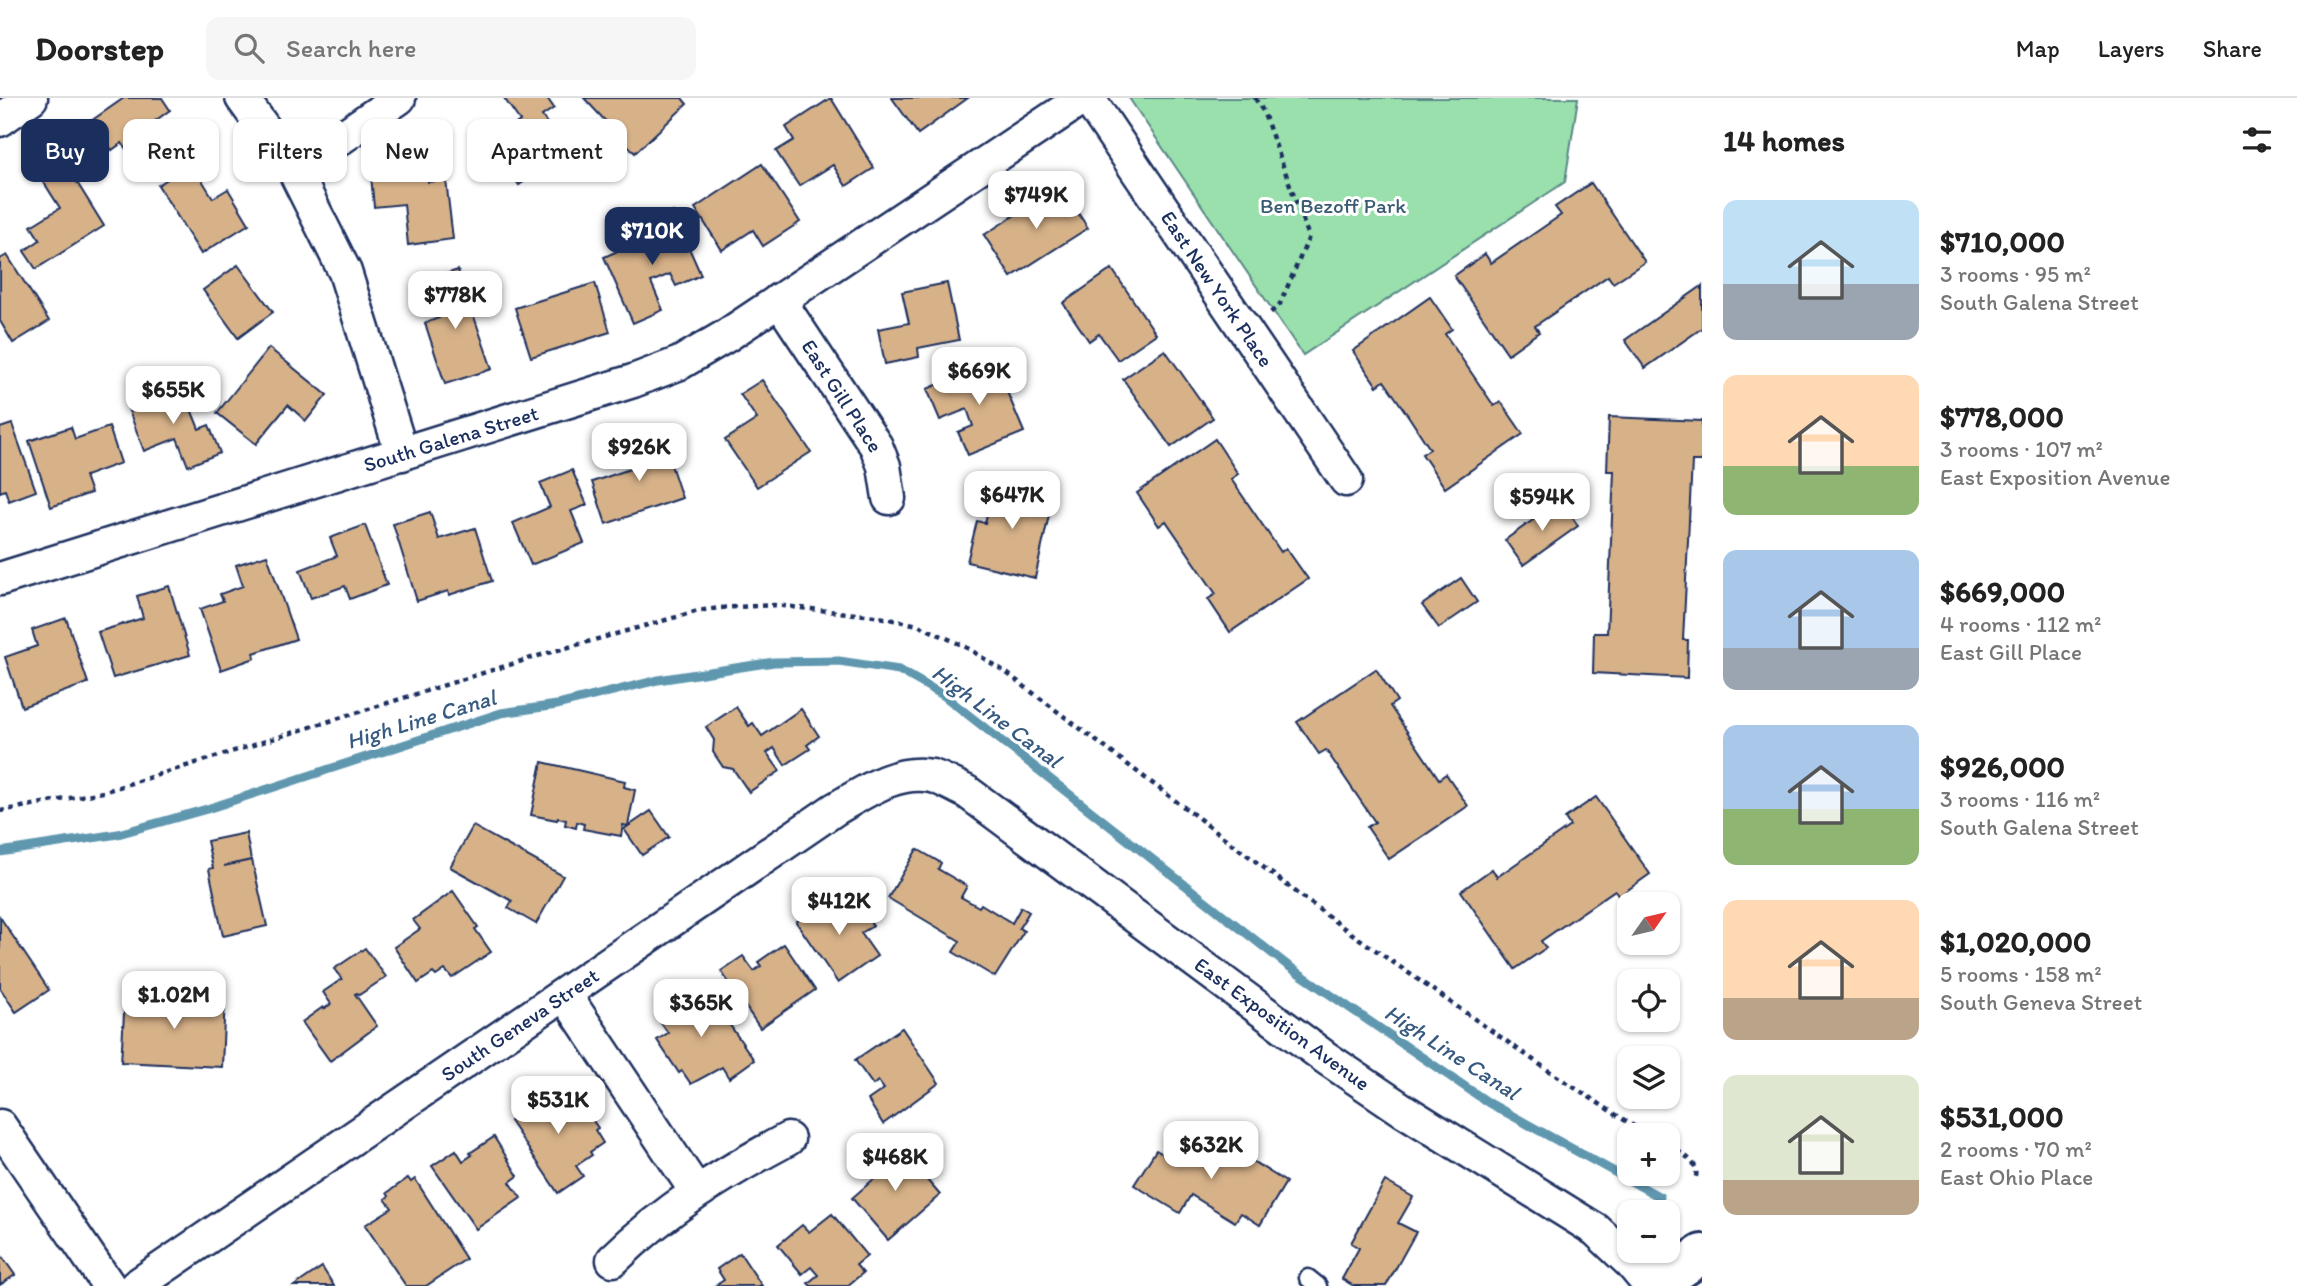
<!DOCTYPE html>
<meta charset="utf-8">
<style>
:root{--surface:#fff;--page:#f6f6f6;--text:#222;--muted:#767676;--line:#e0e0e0;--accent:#1b2f5e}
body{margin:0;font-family:Itim,sans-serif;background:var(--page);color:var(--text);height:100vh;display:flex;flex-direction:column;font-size:26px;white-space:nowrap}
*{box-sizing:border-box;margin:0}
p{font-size:23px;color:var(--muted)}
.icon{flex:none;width:38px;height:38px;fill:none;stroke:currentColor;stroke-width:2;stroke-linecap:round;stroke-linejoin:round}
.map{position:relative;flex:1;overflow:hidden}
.side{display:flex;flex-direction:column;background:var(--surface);width:595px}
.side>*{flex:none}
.guide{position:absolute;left:21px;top:21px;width:665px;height:63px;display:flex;gap:14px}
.needle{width:46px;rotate:56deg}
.tools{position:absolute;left:1617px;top:794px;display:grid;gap:14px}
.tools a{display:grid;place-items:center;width:63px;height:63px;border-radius:14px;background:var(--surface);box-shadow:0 2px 5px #0004;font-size:35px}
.price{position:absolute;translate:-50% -60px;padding:0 16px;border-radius:14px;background:#fff;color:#222;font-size:23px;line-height:46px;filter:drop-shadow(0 2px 4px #0008)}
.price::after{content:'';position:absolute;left:50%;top:42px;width:21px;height:16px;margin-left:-10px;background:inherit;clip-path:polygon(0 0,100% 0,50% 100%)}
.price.current{background:var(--accent);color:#fff}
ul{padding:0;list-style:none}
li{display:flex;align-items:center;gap:21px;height:175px;padding:0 21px}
li span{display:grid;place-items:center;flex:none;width:196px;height:140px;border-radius:14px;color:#555}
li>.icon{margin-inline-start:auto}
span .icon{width:84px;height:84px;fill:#fffc;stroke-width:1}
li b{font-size:30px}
h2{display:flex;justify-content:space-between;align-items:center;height:84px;padding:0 21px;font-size:30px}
.chip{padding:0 24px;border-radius:14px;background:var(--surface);box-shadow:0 2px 5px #0004;font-size:24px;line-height:63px}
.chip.current{background:var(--accent);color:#fff}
header{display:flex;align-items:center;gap:42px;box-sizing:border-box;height:98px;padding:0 35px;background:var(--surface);border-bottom:2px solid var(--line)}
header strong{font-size:33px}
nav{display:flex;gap:38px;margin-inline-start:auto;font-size:24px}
.search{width:490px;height:63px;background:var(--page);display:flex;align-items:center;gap:18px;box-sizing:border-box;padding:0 24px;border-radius:14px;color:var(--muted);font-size:26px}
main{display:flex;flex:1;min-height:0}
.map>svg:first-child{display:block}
</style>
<header>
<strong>Doorstep</strong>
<div class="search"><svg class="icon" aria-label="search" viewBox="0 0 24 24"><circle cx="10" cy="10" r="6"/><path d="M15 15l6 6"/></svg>Search here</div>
<nav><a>Map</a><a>Layers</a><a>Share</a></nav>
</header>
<main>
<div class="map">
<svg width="1702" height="1188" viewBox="0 0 1702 1188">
<rect width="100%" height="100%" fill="#fff"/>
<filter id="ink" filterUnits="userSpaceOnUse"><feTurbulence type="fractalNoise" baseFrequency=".0143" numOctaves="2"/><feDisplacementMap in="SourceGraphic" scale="14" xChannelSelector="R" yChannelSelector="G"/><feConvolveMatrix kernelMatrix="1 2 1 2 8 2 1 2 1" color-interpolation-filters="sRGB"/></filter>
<g filter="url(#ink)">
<path fill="#99e0ad" stroke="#5a8886" stroke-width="2" d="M1129,0H1578L1565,84L1303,257Z"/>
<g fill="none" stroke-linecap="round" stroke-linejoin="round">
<path stroke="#5f97af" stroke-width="9" d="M0,754L118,736L207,711L501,615L557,607L658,582L774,564L839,563L899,572L943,597L1287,867L1489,1005L1660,1099"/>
</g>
<g fill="#d7b289" stroke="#1b2f5e" stroke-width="2">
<path d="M124,0H162L170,12L155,23L178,56L145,79L122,45L112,52L91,23Z"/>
<path d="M504,0H547L554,10L542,18L567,54L519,87L489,45L520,23Z"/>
<path d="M584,0H682L687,6L635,55Z"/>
<path d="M831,0L874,70L846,88L833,67L799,88L776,53L794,42L786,29Z"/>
<path d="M892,0H968L918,36Z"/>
<path d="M55,49L104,128L36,171L24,153L40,142L31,128L60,110L31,64Z"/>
<path d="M192,66L213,100L228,91L249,126L201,156L158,87Z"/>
<path d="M762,66L800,124L763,148L753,132L722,152L695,110Z"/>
<path d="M427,71L428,84L446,82L453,141L408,147L404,106L374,109L371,78Z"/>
<path d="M1591,85L1645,164L1613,185L1608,178L1535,228L1539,234L1508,256L1454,178L1485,156L1491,165L1561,117L1555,109Z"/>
<path d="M1060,88L1088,130L1011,179L984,137Z"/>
<path d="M673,114L701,177L676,188L670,176L651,184L663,212L633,225L604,159L654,137L649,125Z"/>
<path d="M7,157L49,223L13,245L0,223V161Z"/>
<path d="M238,167L273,214L238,240L203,192Z"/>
<path d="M1112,171L1156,236L1118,262L1099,236L1089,243L1063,205Z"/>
<path d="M458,172L492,271L445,286L425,225L439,220L427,182Z"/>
<path d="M595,185L610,234L531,259L515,210Z"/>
<path d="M947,185L959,242L918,250L919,259L885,266L878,231L909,225L902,194Z"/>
<path d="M1702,188V230L1645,270L1625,242Z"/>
<path d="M1430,199L1452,231L1445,236L1494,308L1501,304L1523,336L1445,390L1422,356L1430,351L1409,319L1384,283L1377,288L1353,253Z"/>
<path d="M269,250L327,297L306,323L288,307L256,346L217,315Z"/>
<path d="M1165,252L1213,320L1171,349L1123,281Z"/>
<path d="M994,263L1024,334L968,357L958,334L973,328L967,311L940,322L927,291Z"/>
<path d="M762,282L811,354L757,389L725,342L757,321L740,296Z"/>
<path d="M182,289L199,331L209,327L220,355L188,368L177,340L144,353L128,310Z"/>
<path d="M1609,319L1702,323V363H1692L1683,542H1688L1687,580L1593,575L1594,535H1607L1614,373H1607Z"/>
<path d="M12,326L36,393L9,403L5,392L0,394V330Z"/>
<path d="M71,329L75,341L109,329L121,365L85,378L91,395L51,409L29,343Z"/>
<path d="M661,337L682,400L606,426L592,384L636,369L628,348Z"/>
<path d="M1215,341L1238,376L1231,381L1281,454L1286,450L1308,481L1230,534L1208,501L1216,496L1166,423L1159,428L1137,395Z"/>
<path d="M572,372L587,407L571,413L584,445L531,467L513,425L550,409L540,385Z"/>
<path d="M994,385L1053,399L1035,480L967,464L977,423L985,425Z"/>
<path d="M1561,402L1578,428L1523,467L1505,442Z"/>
<path d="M430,414L439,441L475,430L492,483L449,497L448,493L417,503L393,426Z"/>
<path d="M365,427L387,487L350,501L345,488L311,500L300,472L337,458L330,440Z"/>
<path d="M267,457L296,541L254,555L255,560L221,572L200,511L223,503L220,496L243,488L236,467Z"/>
<path d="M1461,480L1477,504L1439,530L1422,507Z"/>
<path d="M169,488L190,557L113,580L98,534L143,520L137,498Z"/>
<path d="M66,520L88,585L22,609L5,559L37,548L32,532Z"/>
<path d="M1376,571L1397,603L1390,608L1439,681L1446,676L1468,708L1389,761L1367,729L1375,724L1326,652L1319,656L1297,624Z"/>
<path d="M736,609L749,628L753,625L762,638L801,611L819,638L807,647L810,651L785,667L774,650L767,655L780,673L749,694L733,671L723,669L713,654L714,642L706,629Z"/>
<path d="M542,664L625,683L624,689L635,692L628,728L623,727L621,738L583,731L584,726L577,724L576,730L565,727L566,722L558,720L557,722L531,717Z"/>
<path d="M1596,699L1650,776L1619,798L1615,792L1541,843L1546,850L1515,871L1461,793L1492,771L1497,779L1570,728L1565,720Z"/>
<path d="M651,713L669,739L642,757L624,731Z"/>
<path d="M473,728L563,778L536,826L508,810L512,803L450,769Z"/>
<path d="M246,735L251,762L224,768L252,762L267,828L223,838L209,771L213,770L207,743Z"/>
<path d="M917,751L941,765L938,771L967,788L961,799L979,809L981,806L1012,825L1021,809L1029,814L1019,830L1024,833L995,879L953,854L960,843L888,800Z"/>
<path d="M453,793L478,829L475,831L491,854L452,880L445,872L436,878L433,875L418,885L394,849L420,831L413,822Z"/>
<path d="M851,797L873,828L861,835L877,858L838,885L796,824L821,805L827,813Z"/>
<path d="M0,819L49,892L16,914L0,890Z"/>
<path d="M784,846L815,892L760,930L721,873L743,858L754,873L761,868L758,864Z"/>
<path d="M365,850L386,879L359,897L357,895L355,896L377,928L330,963L302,924L323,909L324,911L331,906L323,894L342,881L334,871Z"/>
<path d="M705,891L754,962L729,980L722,969L691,986L682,973L679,975L657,942L668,935L656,918L686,897L689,902Z"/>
<path d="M172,896L225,898L222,969L121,964L125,900L172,902Z"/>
<path d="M902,930L939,985L883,1026L868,1002L884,991L878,983L873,987L855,962Z"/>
<path d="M552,988L563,1005L572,999L578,1009L582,1007L598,1030L595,1032L603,1045L590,1054L592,1057L576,1068L583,1078L558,1095L510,1023L526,1012L523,1008Z"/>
<path d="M1186,1034L1223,1057L1228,1048L1286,1084L1260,1127L1241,1115L1235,1124L1191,1097L1180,1115L1134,1087L1156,1052L1170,1060Z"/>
<path d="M494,1039L518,1078L510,1084L521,1100L476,1131L432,1068L456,1052L463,1063L472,1057L470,1055Z"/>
<path d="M895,1045L940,1097L888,1142L852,1100L883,1073L875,1063Z"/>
<path d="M408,1080L411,1084L415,1081L466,1161L426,1188H406L365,1127L392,1110L385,1101L389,1098L387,1095Z"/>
<path d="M1385,1083L1413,1099L1398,1125L1416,1134L1386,1188H1354L1342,1181L1359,1150L1351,1145Z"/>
<path d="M832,1116L867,1158L856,1167L863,1175L847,1188H811L808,1185L818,1177L811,1169L802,1176L778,1147L802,1127L809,1134Z"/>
<path d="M740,1155L762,1188H715L724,1182L717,1171Z"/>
<path d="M1,1157L15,1177L0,1187V1158Z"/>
<path d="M322,1169L334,1188H294L297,1186Z"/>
</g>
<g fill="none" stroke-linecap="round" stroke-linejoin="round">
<g stroke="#1b2f5e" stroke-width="21">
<path id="service" d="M1308,1180L1318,1188"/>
</g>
<g stroke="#1b2f5e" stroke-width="37">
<g id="minor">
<path d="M242,0L294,72L345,174L402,356"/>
<path d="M1088,0L1346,382"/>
<path d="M0,22L31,0"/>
<path d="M294,72L399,0"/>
<path d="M779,202L876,348L884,368L889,400"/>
<path d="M0,481L633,283L680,265L726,238L1083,0"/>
<path d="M565,897L696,1093"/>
<path d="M0,1028L109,1188"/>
<path d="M613,1162C665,1111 724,1075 788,1041"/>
<path d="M136,1188L835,711C865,694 896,671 932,678C943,681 956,689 967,694L1326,960L1403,1012L1596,1132L1631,1165L1650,1188"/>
</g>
</g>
<g stroke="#1b2f5e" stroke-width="44">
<path id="primary" d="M1655,1188L1702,1156"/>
</g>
<g stroke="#1b2f5e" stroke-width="4.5" stroke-dasharray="5 5" stroke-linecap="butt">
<path d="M1255,0L1263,13L1309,139L1280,206L1269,216"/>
<path d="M0,713L103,694L544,556L698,513L719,510L774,507L874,518L918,527L964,548L1004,573L1341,828L1555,977L1649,1038"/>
<path d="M1668,1048C1681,1055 1702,1064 1695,1082"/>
</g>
<use href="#service" stroke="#fff" stroke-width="16"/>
<use href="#minor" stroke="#fff" stroke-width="32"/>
<use href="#primary" stroke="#fff" stroke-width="38"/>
</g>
</g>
<g text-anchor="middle" stroke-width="6" stroke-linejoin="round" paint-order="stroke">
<g font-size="21" fill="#3a5b72" stroke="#fff">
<text x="1333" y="115">Ben Bezoff Park</text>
</g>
<g font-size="21" fill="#1b2f5e" stroke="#fff">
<text transform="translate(1217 191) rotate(56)" y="7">East New York Place</text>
<text transform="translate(842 298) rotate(57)" y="7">East Gill Place</text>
<text transform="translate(451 341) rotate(-17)" y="7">South Galena Street</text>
<text transform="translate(1282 926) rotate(36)" y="7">East Exposition Avenue</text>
<text transform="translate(520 927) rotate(-34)" y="7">South Geneva Street</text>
</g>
<g font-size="23" font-style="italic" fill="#375a80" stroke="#fff">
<text transform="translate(997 618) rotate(37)" y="8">High Line Canal</text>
<text transform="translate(421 621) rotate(-17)" y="8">High Line Canal</text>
<text transform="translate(1452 954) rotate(33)" y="8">High Line Canal</text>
</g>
</g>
</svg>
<div class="tools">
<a><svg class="needle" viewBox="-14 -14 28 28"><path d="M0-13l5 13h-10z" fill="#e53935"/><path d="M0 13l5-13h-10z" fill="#767676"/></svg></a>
<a><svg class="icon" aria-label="locate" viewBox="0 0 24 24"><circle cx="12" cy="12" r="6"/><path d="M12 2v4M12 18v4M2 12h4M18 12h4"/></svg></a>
<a><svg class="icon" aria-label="layers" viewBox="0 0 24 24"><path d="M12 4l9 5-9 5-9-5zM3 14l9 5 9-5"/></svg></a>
<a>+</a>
<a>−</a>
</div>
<b class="price" style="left:1036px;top:133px">$749K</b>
<b class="price current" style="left:652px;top:169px">$710K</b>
<b class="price" style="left:455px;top:233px">$778K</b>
<b class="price" style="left:979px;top:309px">$669K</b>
<b class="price" style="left:173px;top:328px">$655K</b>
<b class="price" style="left:639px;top:385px">$926K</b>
<b class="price" style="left:1012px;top:433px">$647K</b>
<b class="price" style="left:1542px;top:435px">$594K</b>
<b class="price" style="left:839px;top:839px">$412K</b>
<b class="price" style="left:174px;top:933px">$1.02M</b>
<b class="price" style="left:701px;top:941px">$365K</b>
<b class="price" style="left:558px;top:1038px">$531K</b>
<b class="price" style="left:1211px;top:1083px">$632K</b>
<b class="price" style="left:895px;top:1095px">$468K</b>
<div class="guide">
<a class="chip current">Buy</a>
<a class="chip">Rent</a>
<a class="chip">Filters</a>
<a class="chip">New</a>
<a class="chip">Apartment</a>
</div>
</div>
<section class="side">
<h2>14 homes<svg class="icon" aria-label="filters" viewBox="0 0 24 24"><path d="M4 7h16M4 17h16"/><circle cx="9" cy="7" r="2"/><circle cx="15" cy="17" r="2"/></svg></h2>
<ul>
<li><span style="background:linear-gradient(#bfe0f5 60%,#9aa5b1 0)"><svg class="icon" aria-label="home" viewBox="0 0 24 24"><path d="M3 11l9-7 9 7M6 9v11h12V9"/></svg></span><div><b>$710,000</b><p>3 rooms · 95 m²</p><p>South Galena Street</p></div></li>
<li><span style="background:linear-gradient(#ffd9b3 65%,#8fb573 0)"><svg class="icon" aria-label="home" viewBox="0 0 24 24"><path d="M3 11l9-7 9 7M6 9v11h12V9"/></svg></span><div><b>$778,000</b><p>3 rooms · 107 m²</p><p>East Exposition Avenue</p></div></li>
<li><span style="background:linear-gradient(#a9c7e8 70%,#9aa5b1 0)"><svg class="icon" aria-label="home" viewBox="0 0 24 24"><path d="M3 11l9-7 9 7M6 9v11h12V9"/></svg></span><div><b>$669,000</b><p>4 rooms · 112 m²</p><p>East Gill Place</p></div></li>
<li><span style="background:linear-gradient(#a9c7e8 60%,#8fb573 0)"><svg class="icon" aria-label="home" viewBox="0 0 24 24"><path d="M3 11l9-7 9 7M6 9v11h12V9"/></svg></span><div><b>$926,000</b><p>3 rooms · 116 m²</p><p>South Galena Street</p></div></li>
<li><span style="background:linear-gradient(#ffd9b3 70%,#b9a48a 0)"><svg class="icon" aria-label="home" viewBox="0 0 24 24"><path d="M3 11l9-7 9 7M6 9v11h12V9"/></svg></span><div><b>$1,020,000</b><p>5 rooms · 158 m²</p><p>South Geneva Street</p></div></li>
<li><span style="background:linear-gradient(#dfe7d0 75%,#b9a48a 0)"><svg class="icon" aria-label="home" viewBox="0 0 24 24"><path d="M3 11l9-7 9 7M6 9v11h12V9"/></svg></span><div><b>$531,000</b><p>2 rooms · 70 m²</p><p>East Ohio Place</p></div></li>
</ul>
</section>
</main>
